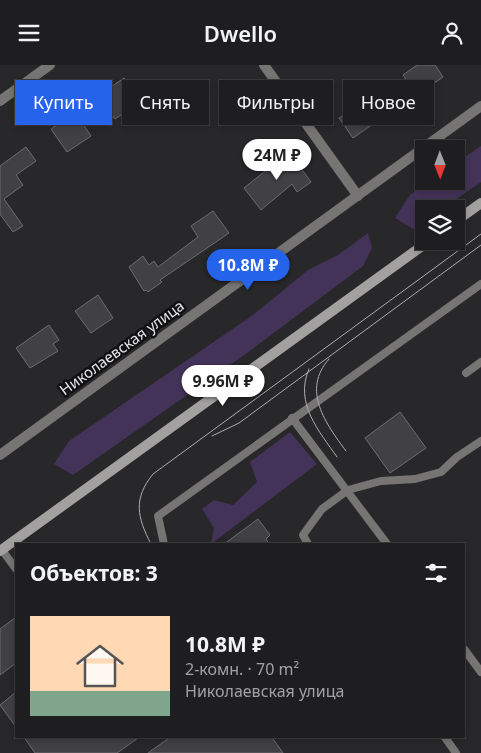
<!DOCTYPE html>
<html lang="ru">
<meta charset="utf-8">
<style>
:root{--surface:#1e1d20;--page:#262629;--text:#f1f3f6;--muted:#a1a2a5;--line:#3c3b3e;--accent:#2563eb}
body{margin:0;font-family:"Noto Sans",sans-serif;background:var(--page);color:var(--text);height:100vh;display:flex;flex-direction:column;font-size:19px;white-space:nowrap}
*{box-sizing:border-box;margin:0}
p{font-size:16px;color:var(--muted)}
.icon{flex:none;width:28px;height:28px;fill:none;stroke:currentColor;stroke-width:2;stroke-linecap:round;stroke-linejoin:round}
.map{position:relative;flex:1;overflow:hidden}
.panel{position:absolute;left:15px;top:478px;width:450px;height:195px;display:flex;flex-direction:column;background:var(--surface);border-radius:0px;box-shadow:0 2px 8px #0003,0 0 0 1px var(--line)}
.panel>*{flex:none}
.top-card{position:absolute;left:15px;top:15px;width:451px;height:45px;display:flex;gap:10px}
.needle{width:32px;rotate:179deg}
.tools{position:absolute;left:415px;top:75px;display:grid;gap:10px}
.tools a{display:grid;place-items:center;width:50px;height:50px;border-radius:0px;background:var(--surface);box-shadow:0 2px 8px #0003,0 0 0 1px var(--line);font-size:25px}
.price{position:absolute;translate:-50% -42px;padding:0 11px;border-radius:18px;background:#fff;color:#222;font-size:16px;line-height:32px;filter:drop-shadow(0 1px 2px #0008)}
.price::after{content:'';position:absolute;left:50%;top:30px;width:15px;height:11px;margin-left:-8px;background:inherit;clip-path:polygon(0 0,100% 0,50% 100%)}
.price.on{background:var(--accent);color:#fff}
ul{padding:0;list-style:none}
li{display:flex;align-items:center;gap:15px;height:125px;padding:0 15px}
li+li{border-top:1px solid var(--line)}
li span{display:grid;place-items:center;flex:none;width:140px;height:100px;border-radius:0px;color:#555}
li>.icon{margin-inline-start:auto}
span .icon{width:60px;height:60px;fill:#fffc;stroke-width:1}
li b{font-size:21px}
h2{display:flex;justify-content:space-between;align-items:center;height:60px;padding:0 15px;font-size:21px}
.chip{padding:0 18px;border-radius:0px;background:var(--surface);box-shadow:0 2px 8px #0003,0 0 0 1px var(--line);font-size:18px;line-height:45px}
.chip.on{background:var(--accent);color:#fff}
header{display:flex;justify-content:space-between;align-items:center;height:65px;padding:0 15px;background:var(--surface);font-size:22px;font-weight:600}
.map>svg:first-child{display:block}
</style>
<header><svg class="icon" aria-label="menu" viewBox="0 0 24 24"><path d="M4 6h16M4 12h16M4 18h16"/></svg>Dwello<svg class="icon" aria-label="person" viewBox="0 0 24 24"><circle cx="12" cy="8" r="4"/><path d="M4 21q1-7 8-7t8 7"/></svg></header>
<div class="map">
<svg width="481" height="688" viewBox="0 0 481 688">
<rect width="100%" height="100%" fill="#28272a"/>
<g fill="#443359">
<path d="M481,81V117L442,144H424V157L413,164L395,153L410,130L430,116H456V98Z"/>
<path d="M368,168L372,183L363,201L247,288L73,410L54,399L69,376L253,250L308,205L338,190Z"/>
<path d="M290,367L317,399L211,479L214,463L202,444L214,435L233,440L257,417L250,397Z"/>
</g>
<g fill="#414043" stroke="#6d6c6f">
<path d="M417,0H435L443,12L417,30L403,10Z"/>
<path d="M124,13L141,36L115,54L98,31Z"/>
<path d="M381,23L396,43L353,73L339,53Z"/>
<path d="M75,47L91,71L67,87L51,64Z"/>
<path d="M26,82L36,96L16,110L23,120L4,134L23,161L13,167L0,149V101Z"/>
<path d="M289,87L311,117L297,127L292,119L261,145L244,123Z"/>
<path d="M213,146L229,168L160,215L162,217L148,227L146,225L144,226L129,202L143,191L149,200L154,196L158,202L198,172L191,161Z"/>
<path d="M98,230L113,253L91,268L75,246Z"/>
<path d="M49,260L59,275L53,279L58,286L30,303L16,283Z"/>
<path d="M400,347L426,383L390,408L365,373Z"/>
<path d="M258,454L270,470L266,474L269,479H224Z"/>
<path d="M16,552V598L0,610V564Z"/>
<path d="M16,627V662L0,640Z"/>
<path d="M23,671H141L117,688H35Z"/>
<path d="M172,671H271L283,688H148Z"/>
</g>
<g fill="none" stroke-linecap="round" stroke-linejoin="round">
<g stroke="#767574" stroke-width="8">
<path d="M466,308L481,297"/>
<path d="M292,353L387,479"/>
<path d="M164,479L158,451L481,219"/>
<path d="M308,479L303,470L322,444L348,425L381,416L415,414L441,407L457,392L481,376"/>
<path d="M2,485L16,504"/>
<path d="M464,584L481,607"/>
<path d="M444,671L456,688"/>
</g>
<g stroke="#767574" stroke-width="10">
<path d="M264,0L358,131"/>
<path d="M0,36L50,0"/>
<path d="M0,390L481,41"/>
</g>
<g stroke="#a3a19f" stroke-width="10">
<path d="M456,156L481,138"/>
<path d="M0,486L429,176"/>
</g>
<g stroke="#adacae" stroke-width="1">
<path d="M329,294C301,325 326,359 346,386"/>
<path d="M309,304C294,338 319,366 337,392"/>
<path d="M212,371L239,358L481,180"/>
<path d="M151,479C137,452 133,434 153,409L481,169"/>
</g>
</g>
<g text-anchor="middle" stroke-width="5" stroke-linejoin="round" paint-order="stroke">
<g font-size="15" fill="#e6e5e7" stroke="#111012">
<text transform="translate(122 283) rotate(-36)" y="5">Николаевская улица</text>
</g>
</g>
</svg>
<div class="tools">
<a><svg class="needle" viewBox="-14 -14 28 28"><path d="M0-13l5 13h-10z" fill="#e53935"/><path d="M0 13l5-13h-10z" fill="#a1a2a5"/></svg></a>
<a><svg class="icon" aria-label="layers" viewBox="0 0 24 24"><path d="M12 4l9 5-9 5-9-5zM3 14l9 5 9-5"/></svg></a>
</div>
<b class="price" style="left:277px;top:116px">24M ₽</b>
<b class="price on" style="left:248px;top:226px">10.8M ₽</b>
<b class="price" style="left:223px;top:342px">9.96M ₽</b>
<div class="top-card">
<a class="chip on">Купить</a>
<a class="chip">Снять</a>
<a class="chip">Фильтры</a>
<a class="chip">Новое</a>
</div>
<section class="panel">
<h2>Объектов: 3<svg class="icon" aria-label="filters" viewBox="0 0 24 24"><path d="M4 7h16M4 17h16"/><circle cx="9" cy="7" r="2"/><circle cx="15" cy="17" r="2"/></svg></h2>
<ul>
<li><span style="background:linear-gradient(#ffd9b3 75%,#7fa58c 0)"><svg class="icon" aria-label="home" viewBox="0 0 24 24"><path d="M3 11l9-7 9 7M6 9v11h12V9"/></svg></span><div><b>10.8M ₽</b><p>2-комн. · 70 m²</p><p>Николаевская улица</p></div></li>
</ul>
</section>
</div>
